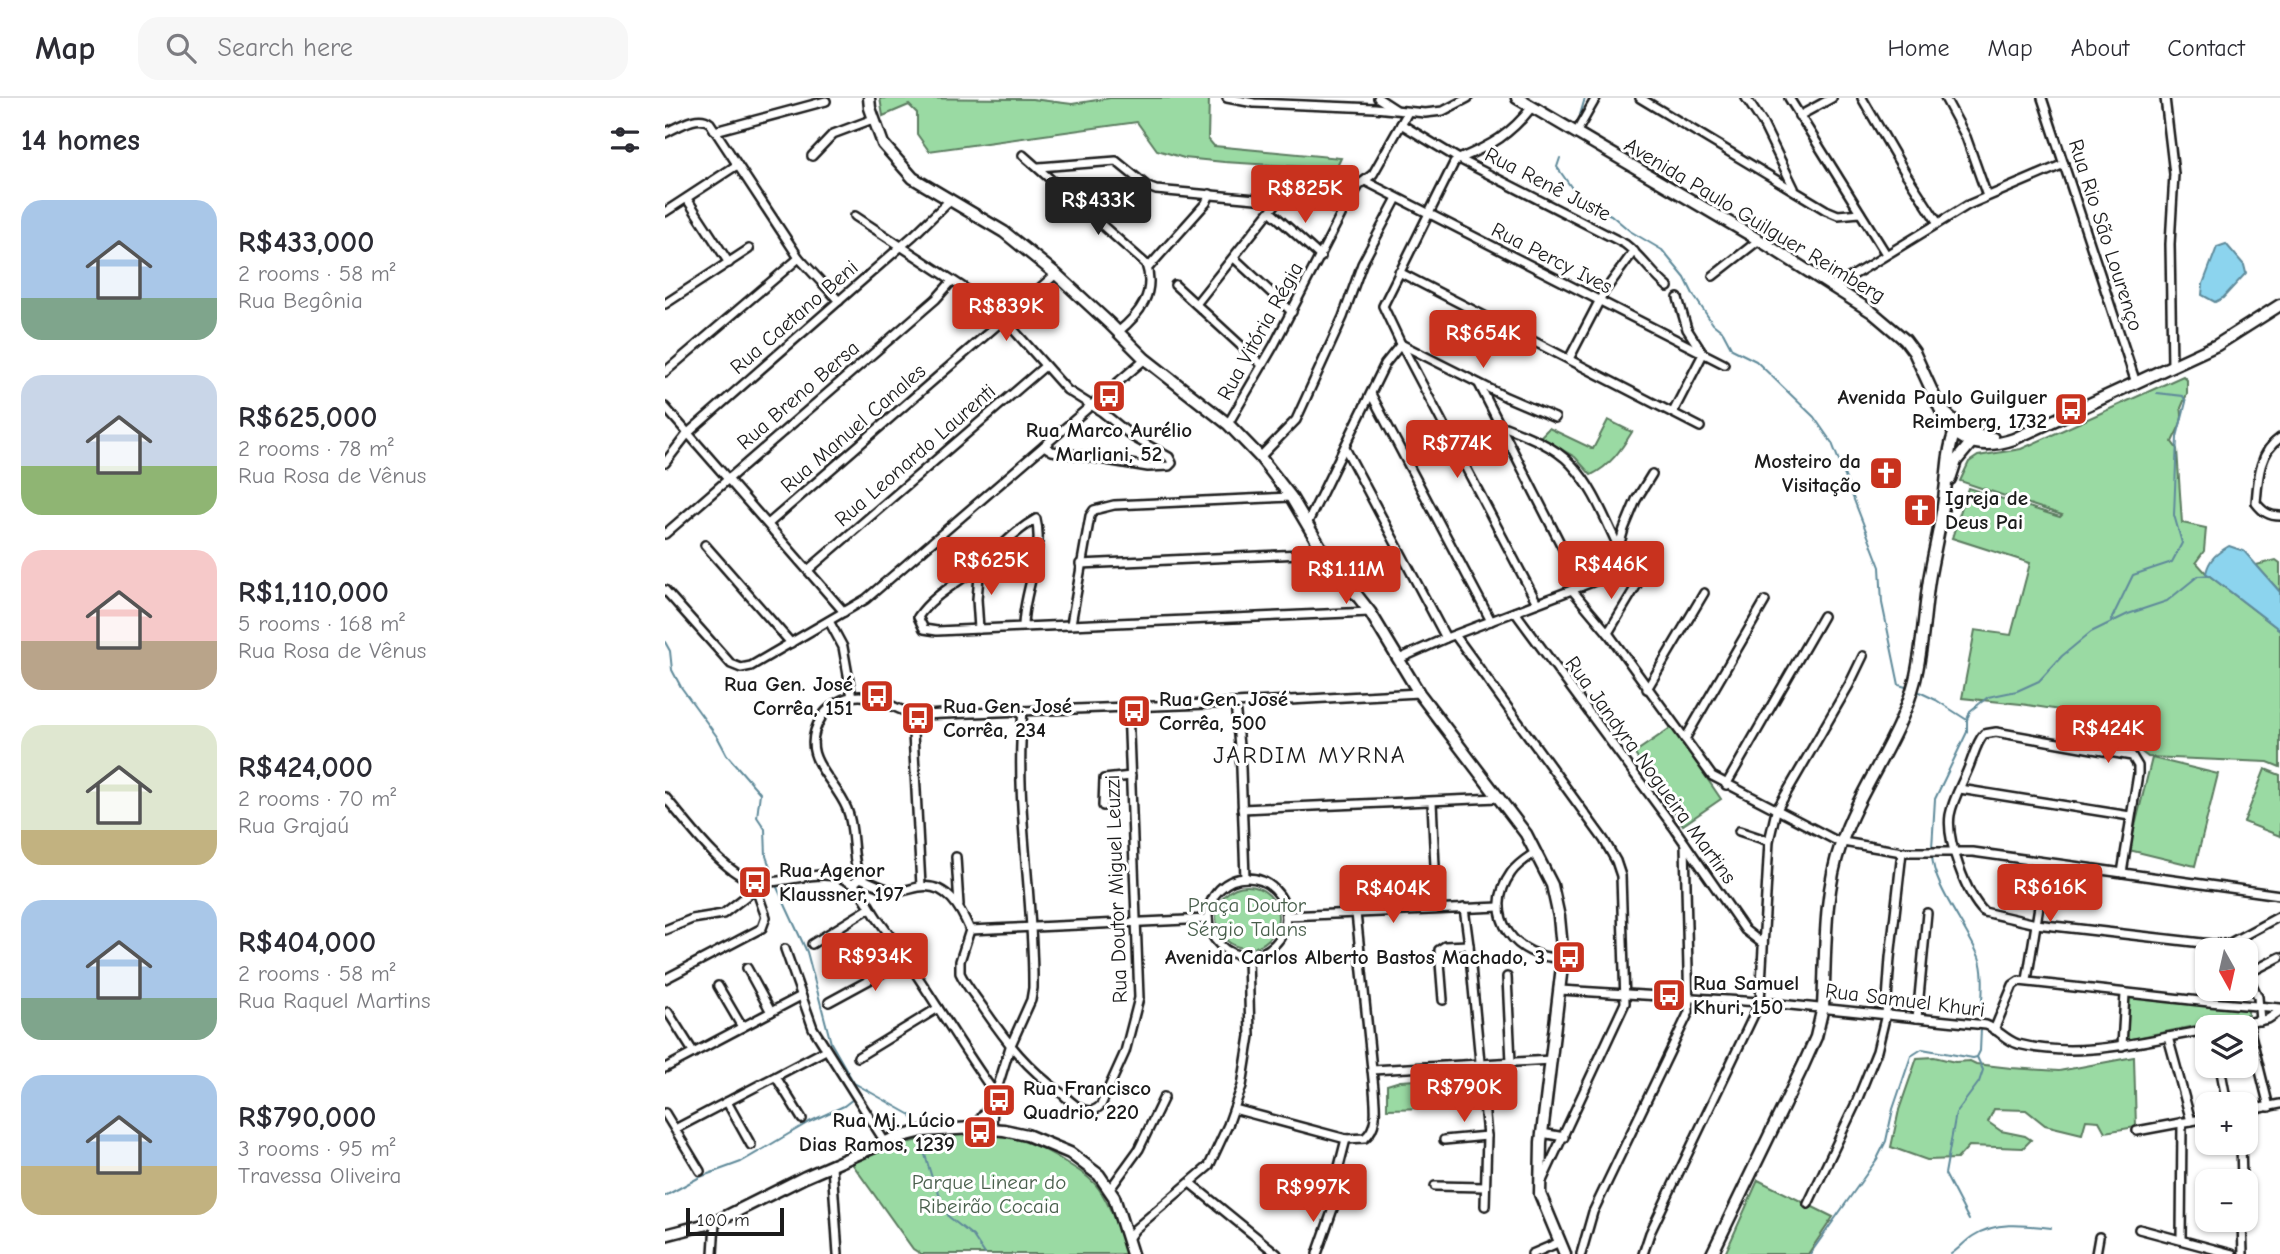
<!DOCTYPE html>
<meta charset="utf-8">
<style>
:root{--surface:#fff;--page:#f7f7f7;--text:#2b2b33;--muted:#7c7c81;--line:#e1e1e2;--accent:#c8321e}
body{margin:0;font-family:"Comic Neue",sans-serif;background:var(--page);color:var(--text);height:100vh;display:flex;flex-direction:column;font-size:26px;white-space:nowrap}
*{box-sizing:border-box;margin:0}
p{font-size:23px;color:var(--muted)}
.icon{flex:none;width:38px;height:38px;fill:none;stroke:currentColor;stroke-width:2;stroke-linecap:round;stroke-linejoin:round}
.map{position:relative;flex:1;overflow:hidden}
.panel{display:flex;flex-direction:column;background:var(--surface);width:665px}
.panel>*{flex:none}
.needle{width:46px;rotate:172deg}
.buttons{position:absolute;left:1530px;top:840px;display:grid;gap:14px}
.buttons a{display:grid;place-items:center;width:63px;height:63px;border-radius:14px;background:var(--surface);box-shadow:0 2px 5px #0004;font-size:35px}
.scale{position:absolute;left:21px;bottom:18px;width:98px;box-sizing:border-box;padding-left:7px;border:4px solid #1c1c1c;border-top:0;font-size:19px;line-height:24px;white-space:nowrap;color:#1c1c1c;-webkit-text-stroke:5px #fff;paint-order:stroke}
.price{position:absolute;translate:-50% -60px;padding:0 16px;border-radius:7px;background:var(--accent);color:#fff;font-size:23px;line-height:46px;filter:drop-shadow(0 2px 4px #0008)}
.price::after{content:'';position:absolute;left:50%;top:42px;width:21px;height:16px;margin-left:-10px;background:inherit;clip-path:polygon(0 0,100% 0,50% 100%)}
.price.selected{background:#222;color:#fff}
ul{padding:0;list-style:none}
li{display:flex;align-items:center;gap:21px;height:175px;padding:0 21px}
li span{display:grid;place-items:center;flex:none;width:196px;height:140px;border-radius:21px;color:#555}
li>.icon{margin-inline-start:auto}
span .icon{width:84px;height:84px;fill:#fffc;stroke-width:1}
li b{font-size:30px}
h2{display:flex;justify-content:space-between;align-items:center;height:84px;padding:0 21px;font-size:30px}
header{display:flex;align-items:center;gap:42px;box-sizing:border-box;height:98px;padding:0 35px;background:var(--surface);border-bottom:2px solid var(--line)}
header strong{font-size:33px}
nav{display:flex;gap:38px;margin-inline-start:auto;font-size:24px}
.search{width:490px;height:63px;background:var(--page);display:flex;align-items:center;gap:18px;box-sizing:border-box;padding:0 24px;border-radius:21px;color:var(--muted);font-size:26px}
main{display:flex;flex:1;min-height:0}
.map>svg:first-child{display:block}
</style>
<header>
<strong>Map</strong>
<div class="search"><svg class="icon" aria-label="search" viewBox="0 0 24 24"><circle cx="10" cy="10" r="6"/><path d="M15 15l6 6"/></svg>Search here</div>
<nav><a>Home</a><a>Map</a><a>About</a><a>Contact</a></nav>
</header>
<main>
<section class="panel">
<h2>14 homes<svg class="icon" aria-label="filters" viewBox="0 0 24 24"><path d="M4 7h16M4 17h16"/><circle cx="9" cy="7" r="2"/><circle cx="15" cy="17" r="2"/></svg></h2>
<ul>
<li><span style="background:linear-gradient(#a9c7e8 70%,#7fa58c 0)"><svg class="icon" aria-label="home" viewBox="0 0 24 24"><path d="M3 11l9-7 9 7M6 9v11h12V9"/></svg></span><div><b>R$433,000</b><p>2 rooms · 58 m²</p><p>Rua Begônia</p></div></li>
<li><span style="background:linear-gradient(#c9d6e8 65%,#8fb573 0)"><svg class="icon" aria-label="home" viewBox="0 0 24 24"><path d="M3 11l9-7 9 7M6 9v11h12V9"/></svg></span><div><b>R$625,000</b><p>2 rooms · 78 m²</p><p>Rua Rosa de Vênus</p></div></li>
<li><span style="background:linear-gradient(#f6c9c9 65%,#b9a48a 0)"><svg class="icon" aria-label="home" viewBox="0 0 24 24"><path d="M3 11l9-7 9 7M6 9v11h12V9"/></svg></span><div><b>R$1,110,000</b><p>5 rooms · 168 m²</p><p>Rua Rosa de Vênus</p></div></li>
<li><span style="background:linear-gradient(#dfe7d0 75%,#c2b280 0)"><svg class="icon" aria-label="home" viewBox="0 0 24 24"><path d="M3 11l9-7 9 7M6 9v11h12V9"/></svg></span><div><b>R$424,000</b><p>2 rooms · 70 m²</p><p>Rua Grajaú</p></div></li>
<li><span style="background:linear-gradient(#a9c7e8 70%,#7fa58c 0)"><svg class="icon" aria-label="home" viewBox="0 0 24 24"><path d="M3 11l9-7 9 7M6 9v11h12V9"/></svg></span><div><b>R$404,000</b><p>2 rooms · 58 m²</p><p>Rua Raquel Martins</p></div></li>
<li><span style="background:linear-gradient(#a9c7e8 65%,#c2b280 0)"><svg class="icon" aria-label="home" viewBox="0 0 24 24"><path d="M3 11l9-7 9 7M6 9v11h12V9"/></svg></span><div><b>R$790,000</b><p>3 rooms · 95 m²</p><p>Travessa Oliveira</p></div></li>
</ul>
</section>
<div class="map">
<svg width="1615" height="1156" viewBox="0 0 1615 1156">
<rect width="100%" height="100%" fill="#fff"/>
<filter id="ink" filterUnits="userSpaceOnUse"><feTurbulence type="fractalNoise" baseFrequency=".0143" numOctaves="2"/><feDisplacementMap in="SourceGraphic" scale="14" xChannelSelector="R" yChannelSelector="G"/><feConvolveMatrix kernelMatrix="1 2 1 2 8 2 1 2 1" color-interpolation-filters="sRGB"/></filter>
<g filter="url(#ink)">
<g fill="#9adaa3" stroke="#5b7b60" stroke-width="2">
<path d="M215,0L367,1L407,6L445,0H544L543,41L549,48L676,60L671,71L559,64L519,60L492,52L472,24L264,53L252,36V15L244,7L218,18Z"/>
<path d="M1518,278L1522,282V296L1516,310C1520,323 1511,334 1507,344L1512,351L1517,425L1541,430L1539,453L1531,464L1541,475L1615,532V669L1603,664L1483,659L1470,649L1474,624L1356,606L1297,600L1310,532L1346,537L1365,465L1287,440L1303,390L1395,419L1397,417L1295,383L1304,364L1313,358L1356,351Z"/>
<path d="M943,322L967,334C956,352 945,368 926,377L910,359L875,339L884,330L928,351Z"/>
<path d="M1611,462L1615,465V494L1591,467Z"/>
<path d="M1007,629L1056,701L1018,727L969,655Z"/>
<path d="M1487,660L1553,676L1530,768L1464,752Z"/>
<path d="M1600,671L1615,677V738L1579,724Z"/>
<circle cx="582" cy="819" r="31"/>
<path d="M1462,899L1583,912V917L1461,942Z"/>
<path d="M1269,959L1290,964L1305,963L1311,966L1346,970L1394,973L1469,959L1471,1029L1440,1034L1434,1023L1421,1022L1417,1036L1380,1027L1361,1012L1329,1011L1323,1024L1336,1033L1360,1038L1366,1042L1358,1050L1304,1048L1292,1061L1262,1062L1226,1049L1234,1012L1252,960Z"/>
<path d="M768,981H805L808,1009L722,1011V987L735,983Z"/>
<path d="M293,1036C341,1036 365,1040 405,1067C415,1073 428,1082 434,1091C447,1110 454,1134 461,1156H256L248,1151L186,1064C221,1049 255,1040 293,1036Z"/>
<path d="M1093,1082L1168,1119L1143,1156H1060Z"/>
</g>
<g fill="#8cd4ee" stroke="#5f8a9a" stroke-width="2">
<path d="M1561,146L1579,167L1581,175L1558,200L1550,204L1537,197L1538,186L1552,149Z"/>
<path d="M1564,448L1579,453L1615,494V532L1541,475C1544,461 1552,455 1564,448Z"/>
</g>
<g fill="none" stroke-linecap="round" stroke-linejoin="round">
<g stroke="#5f8a9a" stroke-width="2">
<path d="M915,17L920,0"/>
<path d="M895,60L892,69L911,96L926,108L946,117L965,133L997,152L1020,180L1029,198L1048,226L1058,234L1067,251L1091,263L1149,319L1167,345L1215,469L1217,505L1234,587L1244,590"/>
<path d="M1446,522L1468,477L1507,464L1517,445L1509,417L1512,339L1521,304L1518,298L1492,295"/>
<path d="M0,544L5,553L7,572L16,589L53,640L62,657L95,695L92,719L100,731L101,758L109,781"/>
<path d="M1250,592L1271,602L1302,622"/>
<path d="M1267,750L1270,701L1302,634V622L1305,613L1323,599L1352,593L1374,583L1397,558L1426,534L1463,516L1502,503L1533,478L1546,477"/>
<path d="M1267,756C1267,787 1302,829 1314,859C1321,878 1316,905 1316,924"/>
<path d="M111,787L142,854L166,945L189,985L246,1017L252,1031"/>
<path d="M255,1040L267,1080L284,1119L308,1138L320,1156"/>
<path d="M0,1098L35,1079L76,1064L144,1024L179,1008L188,1001"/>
<path d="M1304,1122L1280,1076L1291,1015L1314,984L1318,972L1312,959"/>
<path d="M1145,1156L1212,1061L1221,1043L1228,1011L1246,958L1257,951L1308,960L1312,959L1315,953L1316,930"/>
<path d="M1286,1156C1294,1151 1300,1143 1308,1138C1332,1123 1359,1127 1386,1130"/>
</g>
<g stroke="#1c1c1c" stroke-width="12">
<g id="street">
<path d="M562,0L589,5L710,10L760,15L778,13L803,0"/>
<path d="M713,0L730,11"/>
<path d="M975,0L1161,112L1173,117L1195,115"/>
<path d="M1081,0L1097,24L1129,90"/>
<path d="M1124,0L1221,156"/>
<path d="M1197,0L1241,76L1273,125"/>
<path d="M1280,0L1301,39L1322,98"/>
<path d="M1377,0L1471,285"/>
<path d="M1500,0L1509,76L1505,146L1507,268"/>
<path d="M867,9C845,37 827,47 794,61L789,65L718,208L736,246L872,505"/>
<path d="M1134,18L1167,0"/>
<path d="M736,26L794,61L960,146C977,159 987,176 1003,189"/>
<path d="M50,33L161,3"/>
<path d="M0,35C13,29 33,15 45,25L134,160"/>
<path d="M911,35L931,0"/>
<path d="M358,57L481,166C491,195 475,216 453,234"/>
<path d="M147,58L168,36L208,21"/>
<path d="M374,69L451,63L483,89L491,92L613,103L649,104L678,113"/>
<path d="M700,83L1059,266"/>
<path d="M22,101L64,165"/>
<path d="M0,114L72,67"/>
<path d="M606,114L656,159"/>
<path d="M190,118L322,205L339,221L402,292L437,314L468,339L504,359L507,365L504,368L483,369L387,353L379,348"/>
<path d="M569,160L627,214"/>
<path d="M483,170L541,105L545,96"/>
<path d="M734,174L1035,329"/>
<path d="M1048,178L1094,142"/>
<path d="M510,187L597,267"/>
<path d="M1169,189L1303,107L1399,66"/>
<path d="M0,206L84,151"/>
<path d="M531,206L613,103"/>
<path d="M736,246L841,299L890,320"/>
<path d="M904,261L939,194L969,153"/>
<path d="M0,274L134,160L174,203"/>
<path d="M814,286L917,488"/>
<path d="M706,296L826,523"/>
<path d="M0,309L179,514"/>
<path d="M1008,314L1038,256L1022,231L1013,200"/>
<path d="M563,326L609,247L678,113L695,86L708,76L743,14"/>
<path d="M835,327C859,336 890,348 907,367C928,389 940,421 953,448"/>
<path d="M1615,340C1594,354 1593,381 1591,405C1598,414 1604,418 1615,418"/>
<path d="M680,350L781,540"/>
<path d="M595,359L631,322L678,219L697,166L732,100"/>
<path d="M0,365L23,335L249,137L284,103"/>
<path d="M103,426L391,176"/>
<path d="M642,426L720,266L736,246"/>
<path d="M0,436L271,201L287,183"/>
<path d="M40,447L126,545"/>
<path d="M415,466L659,455"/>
<path d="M143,472L380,268"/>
<path d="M0,492L66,566L76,570L86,568L201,501L480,261"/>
<path d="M907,492L943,535L1047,678L1172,743L1237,754H1308L1615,797"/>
<path d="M850,514L1010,731L1080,832L1098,846"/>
<path d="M164,523L178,549L187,599"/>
<path d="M406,526L425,418L429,412L449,407L626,399"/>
<path d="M358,529L272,533L259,531L253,519C269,495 299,482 320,463C337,448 351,432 371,421C380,456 358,493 358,529L705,514"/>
<path d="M314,531L312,501L315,467"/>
<path d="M943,535L973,485"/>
<path d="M790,537L939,742L951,763L956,778L960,905L877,1083"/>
<path d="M734,561L781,540L933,482L948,469L959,431L971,402L987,376"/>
<path d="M982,591L1039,495"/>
<path d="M570,605L576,670L580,780"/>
<path d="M247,616L256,788"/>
<path d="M1020,641L1100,503"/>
<path d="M1061,687L1158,518"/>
<path d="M1295,691L1465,718"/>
<path d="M0,699C21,723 54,770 83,781C116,793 155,763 187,786C197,792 205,810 212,820C255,877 289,939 331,997"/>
<path d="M767,704L772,811"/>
<path d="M438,708L439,681L466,678"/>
<path d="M577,711L833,700"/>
<path d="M1074,733L1104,743"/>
<path d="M871,754C862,760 852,766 846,775C816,817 851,862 898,860"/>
<path d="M291,759L294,807"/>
<path d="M1457,775L1473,676V668L1467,658L1331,634L1319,636C1311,645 1308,660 1303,671C1297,686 1288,701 1285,717C1281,742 1301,796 1319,814L1371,826L1546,846H1563L1615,818"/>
<circle cx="582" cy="819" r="39"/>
<path d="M195,780C206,784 219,792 232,793C240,794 246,790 254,789C282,784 296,811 305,832"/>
<path d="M188,786L195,780C185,758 191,733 182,711C169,679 132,659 156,620C162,610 175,601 186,599C210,594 227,611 248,616C257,618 270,616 280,616L570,605L754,595"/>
<path d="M799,810L804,847L822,1038L820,1108"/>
<path d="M621,818L835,809"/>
<path d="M0,832L27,821L58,816L93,789"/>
<path d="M305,832L295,863V875C301,888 311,899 319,911C343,946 362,970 396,995C408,1005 422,1022 436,1007L460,954L474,900L463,609"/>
<path d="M305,832L543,821"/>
<path d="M147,846L205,810"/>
<path d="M120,851L148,930L220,1044"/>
<path d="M82,870L106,914"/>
<path d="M1580,873L1582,876L1615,859"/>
<path d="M1582,876L1593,899L1595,923"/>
<path d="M842,879L846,964"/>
<path d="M0,881L97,830L101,819L91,791"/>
<path d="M1362,882L1381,765"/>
<path d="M53,888L77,929"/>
<path d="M895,892L1095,904L1321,927C1333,931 1340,942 1353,946C1417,962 1479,942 1542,932"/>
<path d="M778,902L774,852L780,848L804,847"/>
<path d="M164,904L243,861"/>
<path d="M3,914L29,955"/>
<path d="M1252,920L1262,815"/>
<path d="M1583,925L1604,1009"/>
<path d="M1559,929L1603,921L1615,913"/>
<path d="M1329,932L1348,887L1354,883L1544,904L1615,910"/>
<path d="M1503,939L1526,1023"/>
<path d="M1457,948L1460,896"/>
<path d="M193,959L273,910"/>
<path d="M1555,968L1562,1006"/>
<path d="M0,970L136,898"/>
<path d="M707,972L886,962"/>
<path d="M111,979L137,1021"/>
<path d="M62,1004L86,1047"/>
<path d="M569,1011L681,1041L700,1040C714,1028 710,1008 709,991L691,815"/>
<path d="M1580,1013L1615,1006"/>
<path d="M0,1015L35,1073"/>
<path d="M308,1030L328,1004L345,949L366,902L368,890C369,798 349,705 358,613"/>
<path d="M10,1031L161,952"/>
<path d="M327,1031L328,1004"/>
<path d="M1472,1033L1542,1020"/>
<path d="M877,1035L899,1039"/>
<path d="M779,1042L822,1038"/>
<path d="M1576,1045L1577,1083"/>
<path d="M167,1068L173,1156"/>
<path d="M525,1085L612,1156"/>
<path d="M770,1088L820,1089"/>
<path d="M445,1091L474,1051L499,999"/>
<path d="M668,1092L681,1041"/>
<path d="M1143,1106L1191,1005L1212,953L1221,916L1225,860L1237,754"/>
<path d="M1577,1122L1578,1156"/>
<path d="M1474,1131L1567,1156"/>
<path d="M1516,1141L1517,1024"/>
<path d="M462,1142L470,1131L544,1068L563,1027L577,988L585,938L583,858"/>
<path d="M48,1156L50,1124"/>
<path d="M652,1156L670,1105"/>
<path d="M867,1156L895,1144"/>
<path d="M916,1156L928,1114L1024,914L1020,746"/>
<path d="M978,1156L985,1135L1095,904L1104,743L1111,713L1184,587L1198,558"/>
<path d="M1431,1156L1434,1139"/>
</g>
</g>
<g stroke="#1c1c1c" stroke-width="15">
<g id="secondary">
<path d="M204,0L205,10L218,46L248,80L339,134L391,176L445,226L480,261L563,326L595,359L626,399L659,455L705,514L754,595L861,736L887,787L894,819L898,860L876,1044L875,1096L900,1156"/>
<path d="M852,0L1099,145L1207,214L1240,242L1249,254L1282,326C1299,348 1323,350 1349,341L1552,247L1615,207"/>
<path d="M1278,313C1293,327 1306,339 1328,340"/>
<path d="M1285,381L1291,363L1306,345V339"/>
<path d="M0,1137L50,1124L140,1079L230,1040L258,1033L308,1030L339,1032L362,1037L405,1055L434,1077L449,1099L467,1156"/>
<path d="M1047,1156L1138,968L1151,939L1158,909C1161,856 1158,797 1176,746C1195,689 1235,641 1250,582C1258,549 1259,515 1264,482C1269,452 1277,423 1280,393C1283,373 1282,354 1289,336L1300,332"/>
</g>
</g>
<use href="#street" stroke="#fff" stroke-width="7"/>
<use href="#secondary" stroke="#fff" stroke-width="10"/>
</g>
</g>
<defs>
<g id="bus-square" transform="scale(1.75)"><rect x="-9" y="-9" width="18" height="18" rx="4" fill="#c8321e" stroke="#fff"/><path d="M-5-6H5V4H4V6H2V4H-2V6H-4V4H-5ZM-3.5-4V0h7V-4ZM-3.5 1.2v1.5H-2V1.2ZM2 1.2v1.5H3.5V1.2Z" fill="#fff"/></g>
<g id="church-square" transform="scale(1.75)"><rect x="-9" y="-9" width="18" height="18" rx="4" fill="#c8321e" stroke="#fff"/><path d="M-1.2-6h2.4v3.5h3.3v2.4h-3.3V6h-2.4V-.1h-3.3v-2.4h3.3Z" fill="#fff"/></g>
</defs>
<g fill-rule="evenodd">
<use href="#bus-square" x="444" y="298"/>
<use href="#bus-square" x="1406" y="311"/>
<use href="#church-square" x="1221" y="375"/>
<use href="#church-square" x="1255" y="412"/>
<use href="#bus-square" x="212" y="598"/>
<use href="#bus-square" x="469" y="613"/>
<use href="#bus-square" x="253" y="620"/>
<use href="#bus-square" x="90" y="784"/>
<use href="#bus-square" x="904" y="859"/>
<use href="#bus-square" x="1004" y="897"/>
<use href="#bus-square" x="334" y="1002"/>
<use href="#bus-square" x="315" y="1034"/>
</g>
<g text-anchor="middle" stroke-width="6" stroke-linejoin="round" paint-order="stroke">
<g font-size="21" fill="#1c1c1c" stroke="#fff">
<text transform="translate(883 86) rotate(27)" y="7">Rua Renê Juste</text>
<text transform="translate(1090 122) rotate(31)" y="7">Avenida Paulo Guilguer Reimberg</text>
<text transform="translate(1441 137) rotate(72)" y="7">Rua Rio São Lourenço</text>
<text transform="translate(887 160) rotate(27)" y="7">Rua Percy Ives</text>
<text transform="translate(129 219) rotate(-41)" y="7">Rua Caetano Beni</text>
<text transform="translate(595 233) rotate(-61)" y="7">Rua Vitória Régia</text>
<text transform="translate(133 297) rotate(-41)" y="7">Rua Breno Bersa</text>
<text transform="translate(188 330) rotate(-41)" y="7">Rua Manuel Canales</text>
<text transform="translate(250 357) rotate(-41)" y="7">Rua Leonardo Laurenti</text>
<text transform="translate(986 672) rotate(54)" y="7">Rua Jandyra Nogueira Martins</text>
<text transform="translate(451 791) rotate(-92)" y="7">Rua Doutor Miguel Leuzzi</text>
<text transform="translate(1240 902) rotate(7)" y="7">Rua Samuel Khuri</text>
</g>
<g font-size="21" font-weight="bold" fill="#1c1c1c" stroke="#fff" text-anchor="start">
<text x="1382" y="306" text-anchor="end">Avenida Paulo Guilguer<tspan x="1382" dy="24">Reimberg, 1732</tspan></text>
<text x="444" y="339" text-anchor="middle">Rua Marco Aurélio<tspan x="444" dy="24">Marliani, 52</tspan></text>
<text x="1196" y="370" text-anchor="end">Mosteiro da<tspan x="1196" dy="24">Visitação</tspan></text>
<text x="1280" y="407">Igreja de<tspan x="1280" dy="24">Deus Pai</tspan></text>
<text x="188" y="593" text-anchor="end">Rua Gen. José<tspan x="188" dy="24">Corrêa, 151</tspan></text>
<text x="494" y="608">Rua Gen. José<tspan x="494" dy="24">Corrêa, 500</tspan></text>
<text x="278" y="615">Rua Gen. José<tspan x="278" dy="24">Corrêa, 234</tspan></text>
<text x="114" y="779">Rua Agenor<tspan x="114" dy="24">Klaussner, 197</tspan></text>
<text x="880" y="866" text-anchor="end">Avenida Carlos Alberto Bastos Machado, 3</text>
<text x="1028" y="892">Rua Samuel<tspan x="1028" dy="24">Khuri, 150</tspan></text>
<text x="358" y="997">Rua Francisco<tspan x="358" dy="24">Quadrio, 220</tspan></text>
<text x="290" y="1029" text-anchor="end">Rua Mj. Lúcio<tspan x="290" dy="24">Dias Ramos, 1239</tspan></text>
</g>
<g font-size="21" fill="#485e4b" stroke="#fff">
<text x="582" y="814">Praça Doutor<tspan x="582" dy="24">Sérgio Talans</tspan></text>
<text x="324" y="1091">Parque Linear do<tspan x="324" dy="24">Ribeirão Cocaia</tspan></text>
</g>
<g font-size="24" letter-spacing="2" fill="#1c1c1c" stroke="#fff">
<text x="645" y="665">JARDIM MYRNA</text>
</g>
</g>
</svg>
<div class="buttons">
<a><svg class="needle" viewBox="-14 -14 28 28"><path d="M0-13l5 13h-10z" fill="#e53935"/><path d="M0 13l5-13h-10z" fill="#7c7c81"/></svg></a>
<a><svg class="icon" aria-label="layers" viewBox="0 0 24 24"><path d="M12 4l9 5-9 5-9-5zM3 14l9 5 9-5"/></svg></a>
<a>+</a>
<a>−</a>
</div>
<div class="scale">100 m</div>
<b class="price" style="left:640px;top:127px">R$825K</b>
<b class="price selected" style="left:433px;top:139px">R$433K</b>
<b class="price" style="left:341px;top:245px">R$839K</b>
<b class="price" style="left:818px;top:272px">R$654K</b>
<b class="price" style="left:792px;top:382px">R$774K</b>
<b class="price" style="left:326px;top:499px">R$625K</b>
<b class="price" style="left:946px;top:503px">R$446K</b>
<b class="price" style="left:681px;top:508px">R$1.11M</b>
<b class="price" style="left:1443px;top:667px">R$424K</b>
<b class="price" style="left:1385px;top:826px">R$616K</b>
<b class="price" style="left:728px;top:827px">R$404K</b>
<b class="price" style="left:210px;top:895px">R$934K</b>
<b class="price" style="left:799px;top:1026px">R$790K</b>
<b class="price" style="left:648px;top:1126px">R$997K</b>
</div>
</main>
